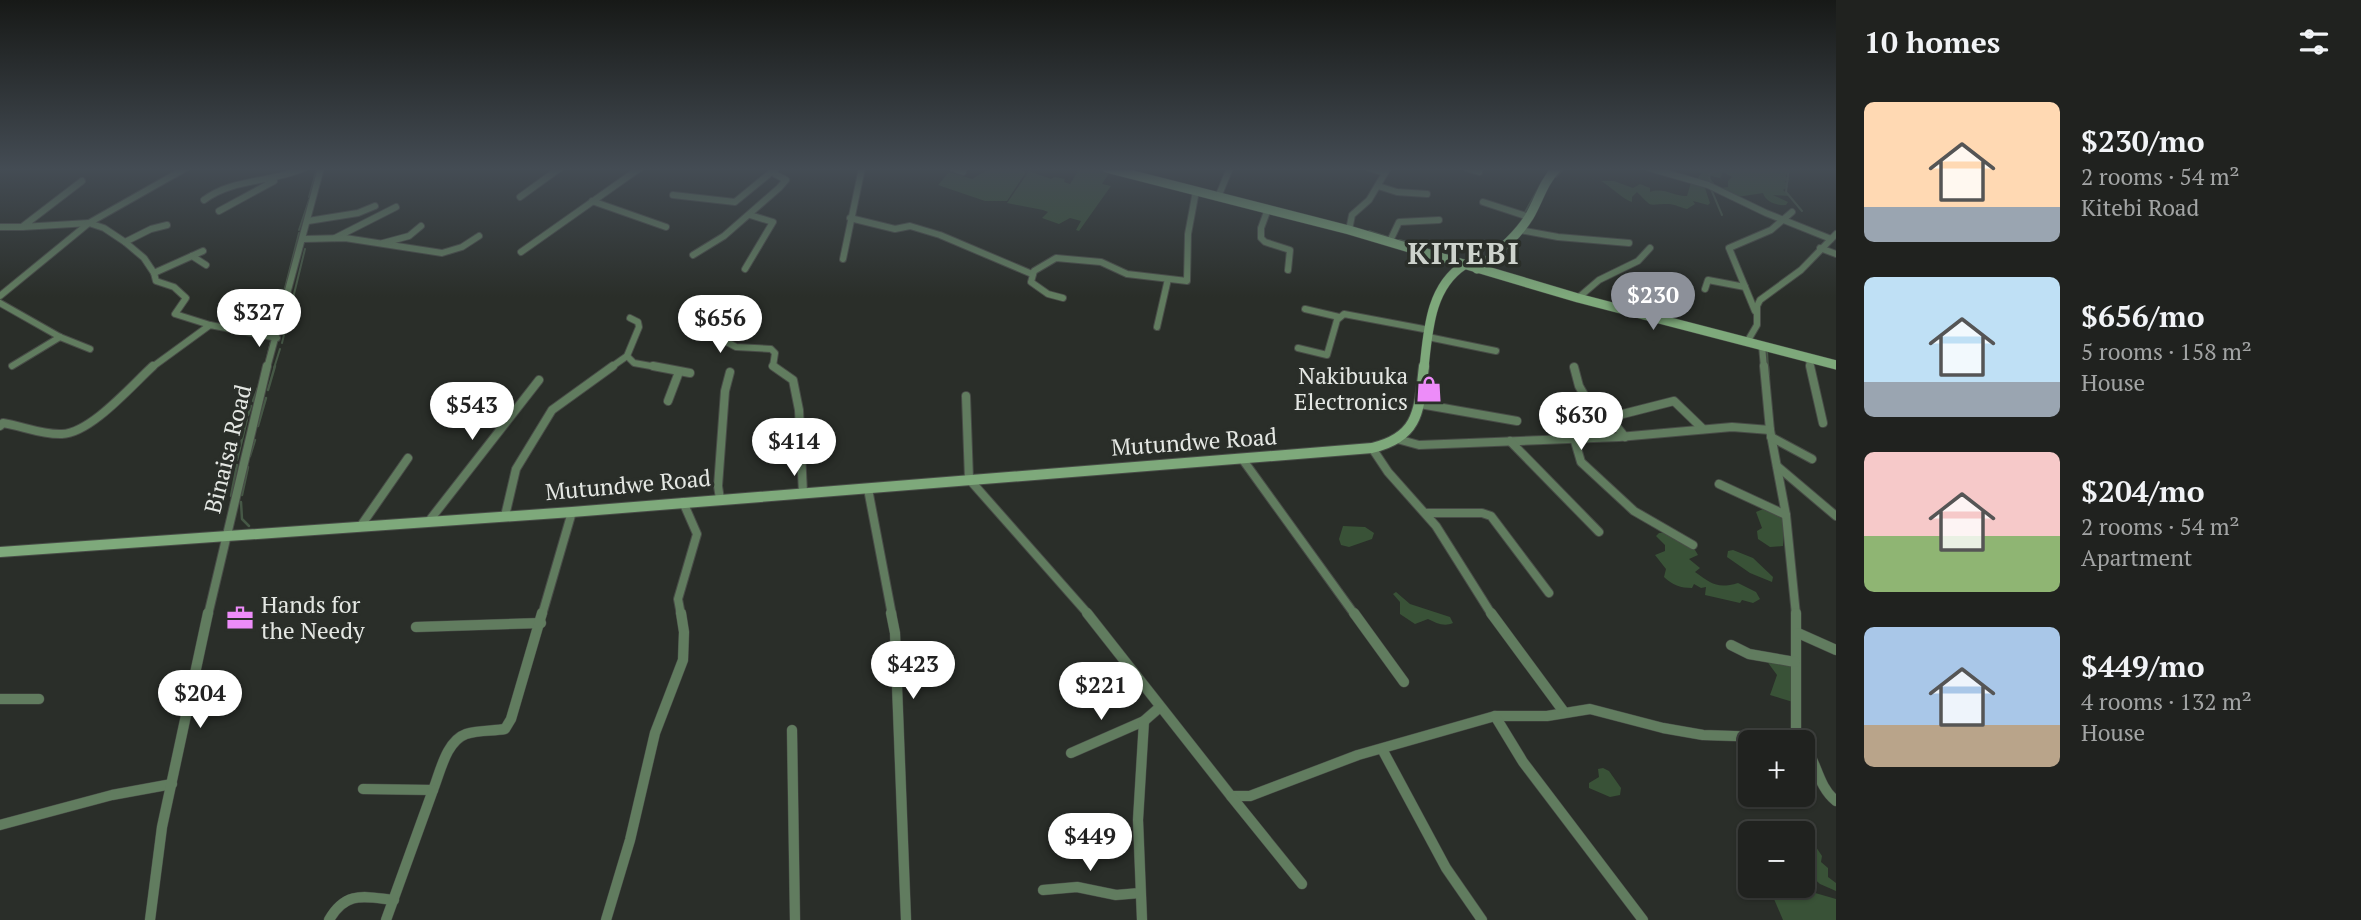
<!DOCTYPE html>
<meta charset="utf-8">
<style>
:root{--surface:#20221f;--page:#2d2f2c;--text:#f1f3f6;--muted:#a2a4a4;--line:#3d3f3d;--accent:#8c9099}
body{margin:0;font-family:"PT Serif",serif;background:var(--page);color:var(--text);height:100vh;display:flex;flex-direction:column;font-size:26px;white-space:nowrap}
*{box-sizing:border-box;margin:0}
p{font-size:23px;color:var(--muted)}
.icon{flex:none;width:38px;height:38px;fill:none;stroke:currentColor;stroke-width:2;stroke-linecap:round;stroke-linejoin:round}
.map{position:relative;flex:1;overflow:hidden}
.panel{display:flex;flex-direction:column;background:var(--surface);width:525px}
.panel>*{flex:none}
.tools{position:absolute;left:1738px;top:730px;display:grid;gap:14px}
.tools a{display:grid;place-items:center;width:77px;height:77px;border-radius:10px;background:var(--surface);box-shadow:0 2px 5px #0004,0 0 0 2px var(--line);font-size:35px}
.price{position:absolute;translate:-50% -60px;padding:0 16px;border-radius:24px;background:#fff;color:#222;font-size:23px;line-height:46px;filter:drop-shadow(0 2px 4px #0008)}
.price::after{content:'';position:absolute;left:50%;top:42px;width:21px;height:16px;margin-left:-10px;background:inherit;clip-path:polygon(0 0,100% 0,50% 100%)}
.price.current{background:var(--accent);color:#fff}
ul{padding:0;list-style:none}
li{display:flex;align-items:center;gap:21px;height:175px;padding:0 28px}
li span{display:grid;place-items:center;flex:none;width:196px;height:140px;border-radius:10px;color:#555}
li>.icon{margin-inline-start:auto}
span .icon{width:84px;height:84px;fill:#fffc;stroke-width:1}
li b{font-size:30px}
h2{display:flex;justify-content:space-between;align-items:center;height:84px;padding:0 28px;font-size:30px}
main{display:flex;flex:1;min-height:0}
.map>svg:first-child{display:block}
</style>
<main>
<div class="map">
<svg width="1836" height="920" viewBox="0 0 1836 920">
<rect width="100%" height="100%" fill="#2a2e29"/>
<g fill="#395237">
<path d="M991,168H1013L1026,172L1007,201H985L938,185L949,172L972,179Z"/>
<path d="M1080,168L1109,173L1102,184L1111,186L1079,231L1076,230L1081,221L1070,218L1059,224L1042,218L1048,212L1043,210L1007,203L1029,171L1051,179L1054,177L1065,179L1064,182L1070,184Z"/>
<path d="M1697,168H1788L1786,177L1790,180L1785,181L1788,187L1783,190L1790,196L1773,195L1788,202L1786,205C1776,206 1765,201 1763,193L1731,198L1720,188L1728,187V181L1732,177L1723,172L1720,178L1707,175L1714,183L1712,186L1704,185L1710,203L1708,205L1693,201L1695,204L1687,209C1682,208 1674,204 1669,204C1646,204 1654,209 1637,192L1632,197V202C1624,200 1611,187 1601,181H1614L1633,188L1640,184L1650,188V192C1665,187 1674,197 1687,196L1692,179L1696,180L1701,174Z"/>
<path d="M1768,507L1777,509L1784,519L1783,546L1770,547L1758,539L1757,531L1762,528L1756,512Z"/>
<path d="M1343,526L1365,527L1374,533L1372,539L1349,547L1341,545L1339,539Z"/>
<path d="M1659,533H1666L1677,541L1689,540L1698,555L1689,559L1700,568L1695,572C1712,584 1717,589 1738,583L1756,592L1760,599L1753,603L1742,600L1740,603L1705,595L1706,587L1701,588L1694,584L1692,588C1681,588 1672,585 1664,577L1666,569L1655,555L1665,551V545L1656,536Z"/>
<path d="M1733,550L1753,558L1773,577L1772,582L1750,573L1727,557L1728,551Z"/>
<path d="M1396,592L1410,604L1450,617L1453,623C1444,627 1436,623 1428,619L1415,624L1400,614V602L1393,594Z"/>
<path d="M1766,660L1792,664L1793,702L1770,695L1777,675Z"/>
<path d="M1603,768L1609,771L1621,788L1620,795L1610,797L1589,788V783L1599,777L1598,769Z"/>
<path d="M1802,837L1814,844L1822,856L1821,862L1828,868V877L1836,883V891L1820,884L1811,876L1814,869L1811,863L1812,855L1803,851Z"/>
<path d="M1776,886H1791L1836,899V920H1783L1771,892H1779Z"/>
</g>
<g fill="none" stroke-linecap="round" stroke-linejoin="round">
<g stroke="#465846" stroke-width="2">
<path d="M1092,168L1105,172"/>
<path d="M1789,168L1786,192L1802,211"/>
<path d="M1556,177L1564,168"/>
<path d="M1710,183L1709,174L1726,168"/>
<path d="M1711,189L1722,215"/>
<path d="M309,197L317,168"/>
<path d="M1524,214L1543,180"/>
<path d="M299,230L309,200"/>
<path d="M1369,231L1388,237"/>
<path d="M1399,240L1408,242"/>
<path d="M1418,244L1428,246"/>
<path d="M1433,248L1441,251"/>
<path d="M283,296L299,233"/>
<path d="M272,336L278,314"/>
<path d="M282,343L305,249"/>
<path d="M1767,351L1768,368"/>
<path d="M266,362L271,341"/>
<path d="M274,368L280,349"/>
</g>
<g stroke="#465846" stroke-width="2.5">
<path d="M1768,366L1769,377"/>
<path d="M268,390L275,366"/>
<path d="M253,401L258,388"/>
<path d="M248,415L251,406"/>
<path d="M258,426L266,398"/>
<path d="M250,456L255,440"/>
<path d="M237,460L247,419"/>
<path d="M242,495L248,467"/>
<path d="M231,496L237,465"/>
<path d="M241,502L242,519L249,526"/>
</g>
<g stroke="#484c47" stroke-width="8">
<g id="street-far2">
<path d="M952,168L963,172"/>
<path d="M1369,168L1385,173"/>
<path d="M1466,168L1479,172"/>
<path d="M1649,168L1708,185L1766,213L1831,239"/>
<path d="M82,181L22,227L89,223L104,228L125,242L151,229L167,225"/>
<path d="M1378,186L1397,192L1427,194"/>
<path d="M673,195L735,202L774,170"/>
<path d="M520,197L560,168"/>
<path d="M1218,197L1230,168"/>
<path d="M204,200C233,178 272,183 304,168"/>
<path d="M592,201L666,227"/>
<path d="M1483,202L1529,217"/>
<path d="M1268,209L1261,228V238L1265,242L1290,250L1288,270"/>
<path d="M219,211L274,181"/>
<path d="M850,218L895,229L910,226L940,235L1032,274"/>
<path d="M308,221L358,213L375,206"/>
<path d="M0,227H22"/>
<path d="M1349,230L1352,215L1369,200L1388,168"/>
<path d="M1520,230L1558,237L1629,243"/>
<path d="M335,238L396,207"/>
<path d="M303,239L345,238L442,253L462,247L479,236"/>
<path d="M1390,241L1399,222L1439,220"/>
<path d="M125,242L144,258L154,273L203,251"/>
<path d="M383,243L409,236L421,226"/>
<path d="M1820,248L1836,254"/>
<path d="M521,252L640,168"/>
<path d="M693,255L724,236L779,188L786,180L775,174V168"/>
<path d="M192,256L206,265"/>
<path d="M843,259L862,168"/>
<path d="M745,269L773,222L750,215"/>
<path d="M154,273L156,281L174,287L186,298L175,314L210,325"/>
<path d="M1705,289L1708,280L1745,287"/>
<path d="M0,296L89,223L186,168"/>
<path d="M1063,298L1048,294L1031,282L1034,271L1056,258L1101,262L1127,274L1187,281L1188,234L1196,191"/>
<path d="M1578,298L1599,280L1638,261L1650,248"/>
<path d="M0,303L60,337L90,349"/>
<path d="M1305,309L1339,317"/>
<path d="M1755,311L1729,248L1771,230L1792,212"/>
<path d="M1656,317L1658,282"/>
<path d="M1157,327L1168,279"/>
<path d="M706,331L736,347L771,349L775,353L773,366L776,368"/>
<path d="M1428,337L1496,351"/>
<path d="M1747,342L1757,325V306L1760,300L1801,270L1836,234"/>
<path d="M1762,346L1764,368"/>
<path d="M1298,348L1327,355L1337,320L1344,314L1429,330"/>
<path d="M627,356L634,363L662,368"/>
<path d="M1808,357L1811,368"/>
<path d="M12,366L60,337"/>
<path d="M151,368L210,325L277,338"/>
<path d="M267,368L321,168"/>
<path d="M610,368L627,356L639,327L638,322L630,318"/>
</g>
</g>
<g stroke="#484c47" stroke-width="10">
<g id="street-far1">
<path d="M653,366L690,373"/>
<path d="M773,366L793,380L799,410L803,493"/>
<path d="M1764,366L1770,430L1786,515L1796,615"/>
<path d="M1810,366L1823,423"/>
<path d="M1574,367L1579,386L1591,407L1606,413L1625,437"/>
<path d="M966,396L969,479L1089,615"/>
<path d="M668,401L679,372"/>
<path d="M1420,404L1517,421"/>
<path d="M1611,417L1674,401L1703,429"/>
<path d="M0,426L3,423C22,426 42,435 62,434C91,433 132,385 153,366"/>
<path d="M1771,437L1812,459"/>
<path d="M1574,438L1581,462L1634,511L1693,545"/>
<path d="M1397,439L1419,445L1619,437L1732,427L1770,430"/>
<path d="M1510,441L1599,532"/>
<path d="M1372,448L1388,472L1436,526L1492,615"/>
<path d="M1243,460L1355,615"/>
<path d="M1777,466L1836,516"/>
<path d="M1719,484L1786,515"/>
<path d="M868,489L892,615"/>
<path d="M720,499L718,486L725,391L730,372"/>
<path d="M1426,513H1482L1491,516L1549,593"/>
<path d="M505,516L516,469L552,410L613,366"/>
<path d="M429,521L539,380"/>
<path d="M360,527L408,458"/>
<path d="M208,615L267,366"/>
<path d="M542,615L572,512"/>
<path d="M681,615L678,599L697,534L683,502"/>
</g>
</g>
<g stroke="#484c47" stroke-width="11">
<g id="street">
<path d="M891,613L895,633L906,920"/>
<path d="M1087,613L1231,796H1250L1358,755L1495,716H1547L1590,709L1663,728L1703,735L1797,738"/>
<path d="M1354,613L1404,682"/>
<path d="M1491,613L1564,712"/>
<path d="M1796,613V735L1802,742"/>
<path d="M416,627L541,623"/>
<path d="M1798,633L1836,650"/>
<path d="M1731,645L1749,654L1795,662"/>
<path d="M0,699H39"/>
<path d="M1495,716L1523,762L1643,920"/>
<path d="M792,730L795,920"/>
<path d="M1802,742C1817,760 1817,786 1836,801"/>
<path d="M1382,749L1446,868L1482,920"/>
<path d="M1071,753L1144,721L1160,707"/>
<path d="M363,789L433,790C440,773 446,741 466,734C478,730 493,731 505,729L511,719L542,613"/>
<path d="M1231,796L1302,884"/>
<path d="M0,825L112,795L172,784"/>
<path d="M1043,890L1077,887L1116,895L1140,893"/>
<path d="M150,920L162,827L208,613"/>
<path d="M329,920C346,890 365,897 394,900"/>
<path d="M386,920L433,790"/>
<path d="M606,920L630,840L655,733L683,660L684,632L681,613"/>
<path d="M1142,920L1138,820L1144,721"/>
</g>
</g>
<g stroke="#484c47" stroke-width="10">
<g id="secondary-far1">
<path d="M1106,168L1349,230L1578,298L1836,365"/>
<path d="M1477,269C1496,253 1516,238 1529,217C1539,200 1543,182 1557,168"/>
<path d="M1424,368C1428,331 1430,287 1464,265"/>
</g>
</g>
<g stroke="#484c47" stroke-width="12">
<path id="secondary" d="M0,552L572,512L1372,448C1420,437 1419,409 1424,366"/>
</g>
<use href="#street-far2" stroke="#617c5f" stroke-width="6"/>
<use href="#street-far1" stroke="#617c5f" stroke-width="8"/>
<use href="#street" stroke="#617c5f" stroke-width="10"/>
<use href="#secondary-far1" stroke="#7ea97b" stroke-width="9"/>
<use href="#secondary" stroke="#7ea97b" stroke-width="10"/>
</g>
<linearGradient id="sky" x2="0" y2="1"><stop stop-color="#171917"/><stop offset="0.57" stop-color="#444c54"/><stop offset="1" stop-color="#444c54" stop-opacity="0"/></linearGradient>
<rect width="1836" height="297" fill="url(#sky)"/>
<defs>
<g id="shop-bare" transform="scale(2.1)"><path d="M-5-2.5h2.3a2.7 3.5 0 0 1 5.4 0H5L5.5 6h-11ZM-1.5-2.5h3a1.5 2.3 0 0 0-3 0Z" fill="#ed8cf9" stroke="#2a2e29" stroke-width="2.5" paint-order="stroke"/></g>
<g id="office-bare" transform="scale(2.1)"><path d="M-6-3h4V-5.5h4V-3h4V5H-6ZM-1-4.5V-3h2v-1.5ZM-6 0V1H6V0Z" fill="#ed8cf9" stroke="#2a2e29" stroke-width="2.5" paint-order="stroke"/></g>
</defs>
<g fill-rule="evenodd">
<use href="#shop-bare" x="1429" y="389"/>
<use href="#office-bare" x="240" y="618"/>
</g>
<g text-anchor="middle" stroke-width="7" stroke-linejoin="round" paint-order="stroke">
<g font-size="23" fill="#e4e7e3" stroke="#2a2e29" text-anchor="end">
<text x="1408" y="384">Nakibuuka<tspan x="1408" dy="26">Electronics</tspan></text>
<text x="261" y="613" text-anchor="start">Hands for<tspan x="261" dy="26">the Needy</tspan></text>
</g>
<g font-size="23" fill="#e4e7e3" stroke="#2a2e29">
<text transform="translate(1194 442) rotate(-4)" y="8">Mutundwe Road</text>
<text transform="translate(228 449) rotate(-76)" y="8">Binaisa Road</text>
<text transform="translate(628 485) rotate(-5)" y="8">Mutundwe Road</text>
</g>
<g font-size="30" font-weight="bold" letter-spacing="2" fill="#cdd2cc" stroke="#2a2e29">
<text x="1464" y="264">KITEBI</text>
</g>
</g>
</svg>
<div class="tools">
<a>+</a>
<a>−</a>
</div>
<b class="price current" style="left:1653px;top:332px">$230</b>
<b class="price" style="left:259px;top:349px">$327</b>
<b class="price" style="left:720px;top:355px">$656</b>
<b class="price" style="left:472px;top:442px">$543</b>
<b class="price" style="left:1581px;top:452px">$630</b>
<b class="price" style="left:794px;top:478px">$414</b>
<b class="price" style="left:913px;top:701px">$423</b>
<b class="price" style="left:1101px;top:722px">$221</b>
<b class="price" style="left:200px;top:730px">$204</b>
<b class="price" style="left:1090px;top:873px">$449</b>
</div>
<section class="panel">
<h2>10 homes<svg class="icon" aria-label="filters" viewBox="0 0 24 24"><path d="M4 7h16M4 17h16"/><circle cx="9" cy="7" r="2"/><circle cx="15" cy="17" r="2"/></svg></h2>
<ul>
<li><span style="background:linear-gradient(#ffd9b3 75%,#9aa5b1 0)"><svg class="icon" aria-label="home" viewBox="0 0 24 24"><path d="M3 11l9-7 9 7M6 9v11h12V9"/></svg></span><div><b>$230/mo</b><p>2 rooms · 54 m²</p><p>Kitebi Road</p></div></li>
<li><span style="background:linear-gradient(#bfe0f5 75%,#9aa5b1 0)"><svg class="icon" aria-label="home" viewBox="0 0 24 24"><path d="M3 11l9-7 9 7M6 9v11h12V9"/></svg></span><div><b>$656/mo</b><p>5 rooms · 158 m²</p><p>House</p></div></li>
<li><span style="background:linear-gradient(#f6c9c9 60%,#8fb573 0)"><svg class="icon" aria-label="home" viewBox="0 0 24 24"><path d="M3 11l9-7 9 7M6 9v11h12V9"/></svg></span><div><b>$204/mo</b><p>2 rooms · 54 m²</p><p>Apartment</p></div></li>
<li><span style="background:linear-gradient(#a9c7e8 70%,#b9a48a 0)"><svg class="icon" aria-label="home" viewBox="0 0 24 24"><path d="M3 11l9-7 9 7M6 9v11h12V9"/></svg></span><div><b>$449/mo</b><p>4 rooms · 132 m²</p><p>House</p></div></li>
</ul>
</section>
</main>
